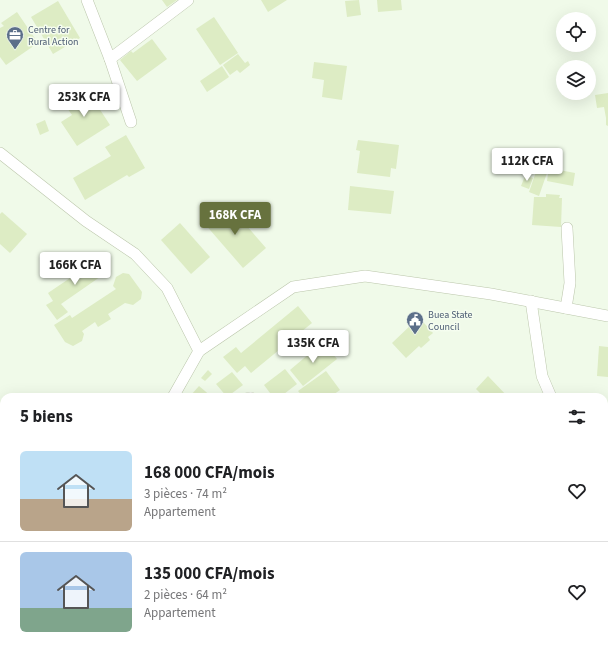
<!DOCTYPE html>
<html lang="fr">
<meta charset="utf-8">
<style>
:root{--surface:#fff;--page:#f2f2f2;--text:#202124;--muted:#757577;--line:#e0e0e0;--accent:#67723e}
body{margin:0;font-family:"Source Sans 3",sans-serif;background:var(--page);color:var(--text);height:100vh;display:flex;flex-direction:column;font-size:15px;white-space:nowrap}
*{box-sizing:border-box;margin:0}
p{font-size:13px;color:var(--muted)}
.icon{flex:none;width:22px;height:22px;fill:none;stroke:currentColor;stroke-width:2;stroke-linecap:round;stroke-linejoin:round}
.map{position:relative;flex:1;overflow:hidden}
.drawer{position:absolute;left:0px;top:393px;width:608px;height:256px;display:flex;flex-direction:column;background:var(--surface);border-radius:12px 12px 0 0;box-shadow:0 4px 16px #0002}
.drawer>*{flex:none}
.buttons{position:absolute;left:556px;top:12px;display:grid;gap:8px}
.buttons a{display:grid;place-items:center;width:40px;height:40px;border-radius:50%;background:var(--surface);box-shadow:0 4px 16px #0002;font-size:20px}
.price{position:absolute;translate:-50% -34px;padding:0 9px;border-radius:4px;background:#fff;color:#222;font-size:13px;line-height:26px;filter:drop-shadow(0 1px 2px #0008)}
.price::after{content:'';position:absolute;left:50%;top:24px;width:12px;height:9px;margin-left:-6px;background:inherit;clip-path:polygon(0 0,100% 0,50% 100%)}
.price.on{background:var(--accent);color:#fff}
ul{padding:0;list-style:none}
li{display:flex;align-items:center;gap:12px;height:100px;padding:0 20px}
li+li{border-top:1px solid var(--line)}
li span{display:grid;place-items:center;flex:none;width:112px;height:80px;border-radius:6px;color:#555}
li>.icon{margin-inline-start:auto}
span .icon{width:48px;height:48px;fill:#fffc;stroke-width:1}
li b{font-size:17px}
h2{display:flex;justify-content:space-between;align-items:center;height:48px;padding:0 20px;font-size:17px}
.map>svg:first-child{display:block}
</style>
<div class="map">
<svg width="608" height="649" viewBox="0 0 608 649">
<rect width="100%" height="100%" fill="#f0fae9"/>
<g fill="#ddecc4">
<path d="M162,0H177L167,7Z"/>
<path d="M261,0H287L268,12Z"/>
<path d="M359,0L361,15L347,17L345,1Z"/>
<path d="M377,0H401L402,10L378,12Z"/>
<path d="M58,1L80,38L53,54L31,17Z"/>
<path d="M17,12L38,43L6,65L0,57V28L4,26L1,23Z"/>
<path d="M214,17L238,53L220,65L196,29Z"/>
<path d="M152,39L167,59L137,81L120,60L131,51L133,53Z"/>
<path d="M238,54L245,63L248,61L250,65L240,73L237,70L230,75L223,65Z"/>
<path d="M314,62L347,66L342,100L322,97L324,80L312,78Z"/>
<path d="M222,66L229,77L207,92L200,81Z"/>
<path d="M86,88L110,125L77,146L61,122L72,115L63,102Z"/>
<path d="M608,93V126L606,125V118L604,107L597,108L595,95Z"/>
<path d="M45,120L49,131L40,135L36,124Z"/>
<path d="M126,135L145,168L129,177L127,175L85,200L73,178L111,156L105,147Z"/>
<path d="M358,140L399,145L396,169L391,168L390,177L357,173L360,151L356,150Z"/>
<path d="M538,166L548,170L539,196L529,192Z"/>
<path d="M549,168L575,173L573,186L547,181Z"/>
<path d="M525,176L533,178L529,189L521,186Z"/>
<path d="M350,186L394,191L391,214L348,210Z"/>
<path d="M546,194L560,195L559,198H562L561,227L532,225L534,197H546Z"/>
<path d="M227,203L266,248L243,268L204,223Z"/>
<path d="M2,212L27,234L10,253L0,244V214Z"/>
<path d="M180,223L210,257L191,274L161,240Z"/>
<path d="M101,257L110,270L61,304L68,312L57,320L46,305L53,301L48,293Z"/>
<path d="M123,273L129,274L142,292L141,299L133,305L125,303L108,314L111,319L98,327L95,322L82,331L84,334L82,341L73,346L65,342L54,325L70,315L72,318L116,289L113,286L116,277Z"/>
<path d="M298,306L312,323L251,373L245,366L237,373L223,357L236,347L241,353Z"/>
<path d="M416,314L433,333L428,337L430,340L421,348L419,346L406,358L392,343L412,324L409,320Z"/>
<path d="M323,342L337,359L303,386L290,370Z"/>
<path d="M599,346L608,347V377L597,376Z"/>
<path d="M285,369L297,384L280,397H273L264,385Z"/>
<path d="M208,370L212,374L205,381L201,378Z"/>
<path d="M326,371L340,390L330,397H303L298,391Z"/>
<path d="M232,372L243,385L227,397L216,384Z"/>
<path d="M488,376L508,397H475L480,393L476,389Z"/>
<path d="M199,386L212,397H193L191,395Z"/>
<path d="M4,446V480L0,482V448Z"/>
<path d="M4,542V584L0,586V544Z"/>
<path d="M4,606V622L1,623L0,607Z"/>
<path d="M60,645H100L101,649H51Z"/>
<path d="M547,645H579L575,649H552Z"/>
</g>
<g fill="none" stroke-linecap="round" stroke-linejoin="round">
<g stroke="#bbc6ab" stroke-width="6">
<path id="service" d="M240,397L251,395L257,397"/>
</g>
<g stroke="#bbc6ab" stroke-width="12">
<g id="minor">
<path d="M87,0L110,59L188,0"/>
<path d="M110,59L131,122"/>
<path d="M0,153L86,221L135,254L167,288L199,351"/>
<path d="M531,301L542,376L551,397"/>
<path d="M566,308L570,283L567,228"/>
<path d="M173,397L199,351L293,287L365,276L491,294L608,316"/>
<path d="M0,507L4,505"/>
<path d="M171,645L173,649"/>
</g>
</g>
<use href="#service" stroke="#fff" stroke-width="5.5"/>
<use href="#minor" stroke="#fff" stroke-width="11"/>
</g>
<defs>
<g id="office-pin" transform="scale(0.9)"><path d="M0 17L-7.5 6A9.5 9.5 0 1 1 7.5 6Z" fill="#5c6f8a" stroke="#f5fdef"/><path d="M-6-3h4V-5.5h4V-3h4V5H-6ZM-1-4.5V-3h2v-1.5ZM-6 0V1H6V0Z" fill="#fff"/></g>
<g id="civic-pin" transform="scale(0.9)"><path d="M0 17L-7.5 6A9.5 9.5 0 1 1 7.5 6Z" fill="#5c6f8a" stroke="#f5fdef"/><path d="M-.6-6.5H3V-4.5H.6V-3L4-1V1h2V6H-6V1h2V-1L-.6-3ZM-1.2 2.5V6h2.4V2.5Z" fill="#fff"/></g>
</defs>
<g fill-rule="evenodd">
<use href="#office-pin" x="15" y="35"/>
<use href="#civic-pin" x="415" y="320"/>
</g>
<g text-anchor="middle" stroke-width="3" stroke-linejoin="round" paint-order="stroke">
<g font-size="10" fill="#4e5e75" stroke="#f5fdef" text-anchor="start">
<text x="28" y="33">Centre for<tspan x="28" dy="12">Rural Action</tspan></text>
<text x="428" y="318">Buea State<tspan x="428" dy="12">Council</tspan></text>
</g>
</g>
</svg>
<div class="buttons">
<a><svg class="icon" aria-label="locate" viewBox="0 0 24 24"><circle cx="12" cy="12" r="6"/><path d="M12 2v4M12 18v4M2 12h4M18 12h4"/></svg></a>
<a><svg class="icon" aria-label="layers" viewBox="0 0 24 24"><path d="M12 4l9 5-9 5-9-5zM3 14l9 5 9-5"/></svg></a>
</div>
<b class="price" style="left:84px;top:118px">253K CFA</b>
<b class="price" style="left:527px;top:182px">112K CFA</b>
<b class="price on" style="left:235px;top:236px">168K CFA</b>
<b class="price" style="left:75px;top:286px">166K CFA</b>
<b class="price" style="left:313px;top:364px">135K CFA</b>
<section class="drawer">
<h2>5 biens<svg class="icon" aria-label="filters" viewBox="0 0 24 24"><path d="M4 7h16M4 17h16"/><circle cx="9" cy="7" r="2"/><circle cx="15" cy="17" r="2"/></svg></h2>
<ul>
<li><span style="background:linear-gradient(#bfe0f5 60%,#b9a48a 0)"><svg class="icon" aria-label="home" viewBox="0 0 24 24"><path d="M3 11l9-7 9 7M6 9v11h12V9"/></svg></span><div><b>168 000 CFA/mois</b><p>3 pièces · 74 m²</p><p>Appartement</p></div><svg class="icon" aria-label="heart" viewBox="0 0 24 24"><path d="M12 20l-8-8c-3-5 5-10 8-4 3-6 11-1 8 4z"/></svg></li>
<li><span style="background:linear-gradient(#a9c7e8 70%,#7fa58c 0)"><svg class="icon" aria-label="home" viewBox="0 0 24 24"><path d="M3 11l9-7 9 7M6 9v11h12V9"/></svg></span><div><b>135 000 CFA/mois</b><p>2 pièces · 64 m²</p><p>Appartement</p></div><svg class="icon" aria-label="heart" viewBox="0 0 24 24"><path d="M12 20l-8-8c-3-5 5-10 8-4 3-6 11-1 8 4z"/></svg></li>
</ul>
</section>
</div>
